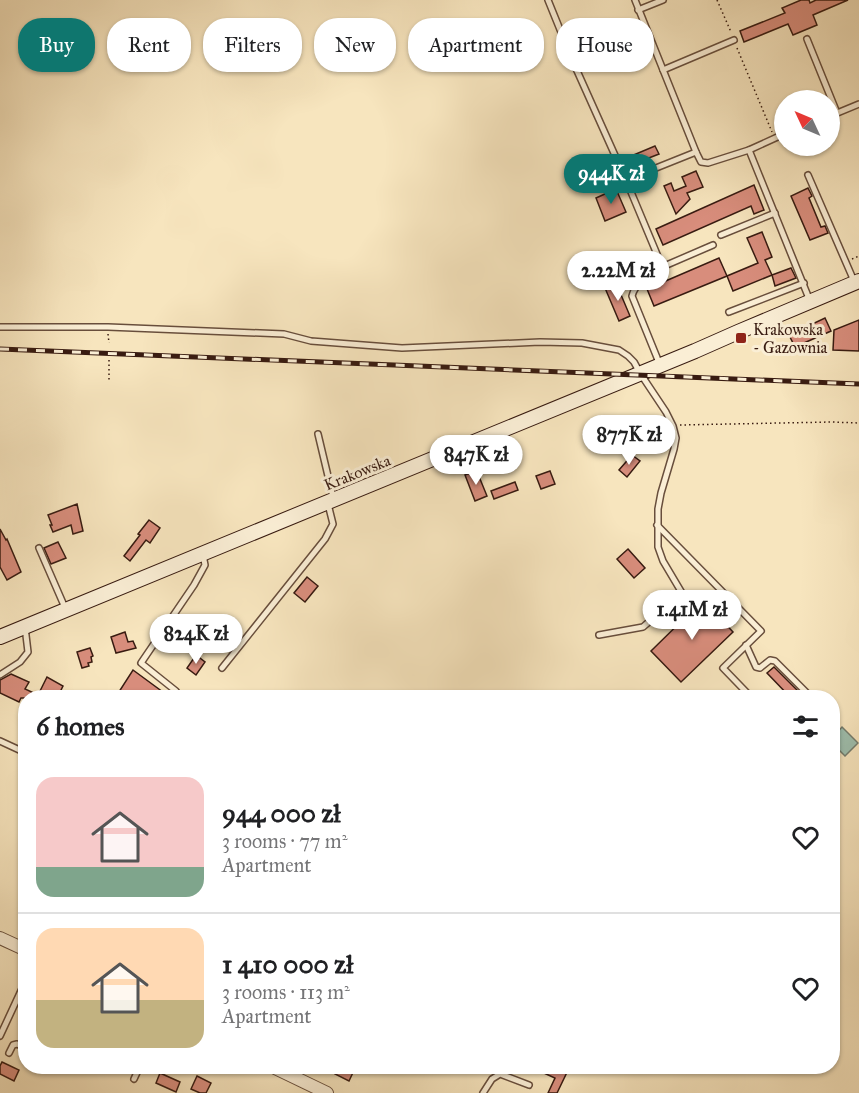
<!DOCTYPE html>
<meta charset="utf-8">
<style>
:root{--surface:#fff;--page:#f6f6f6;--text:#202124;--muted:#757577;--line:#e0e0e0;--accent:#0f766e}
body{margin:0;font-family:"IM FELL Great Primer",serif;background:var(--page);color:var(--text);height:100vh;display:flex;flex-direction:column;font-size:22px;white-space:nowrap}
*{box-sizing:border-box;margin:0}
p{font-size:20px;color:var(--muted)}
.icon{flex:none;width:33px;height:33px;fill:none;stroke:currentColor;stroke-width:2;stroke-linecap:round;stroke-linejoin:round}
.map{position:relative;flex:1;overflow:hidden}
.sheet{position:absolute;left:18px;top:690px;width:822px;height:384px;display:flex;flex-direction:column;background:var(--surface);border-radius:24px;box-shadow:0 2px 4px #0004}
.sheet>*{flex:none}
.hud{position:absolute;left:18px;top:18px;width:824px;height:54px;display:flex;gap:12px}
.needle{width:39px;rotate:314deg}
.controls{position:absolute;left:774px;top:90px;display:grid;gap:12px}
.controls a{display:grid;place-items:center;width:66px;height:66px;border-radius:50%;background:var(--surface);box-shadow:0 2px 4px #0004;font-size:30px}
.price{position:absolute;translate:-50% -51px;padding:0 14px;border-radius:21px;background:#fff;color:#222;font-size:20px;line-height:39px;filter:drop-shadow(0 2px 3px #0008)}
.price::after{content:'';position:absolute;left:50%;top:36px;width:18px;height:14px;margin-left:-9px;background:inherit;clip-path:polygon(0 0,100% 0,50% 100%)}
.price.active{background:var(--accent);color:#fff}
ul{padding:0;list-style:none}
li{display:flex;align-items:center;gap:18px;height:150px;padding:0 18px}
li+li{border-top:2px solid var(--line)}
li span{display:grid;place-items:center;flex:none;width:168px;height:120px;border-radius:18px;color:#555}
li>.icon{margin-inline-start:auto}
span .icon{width:72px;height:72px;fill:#fffc;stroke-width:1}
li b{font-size:26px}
h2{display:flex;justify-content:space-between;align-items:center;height:72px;padding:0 18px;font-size:26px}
.chip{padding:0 21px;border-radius:24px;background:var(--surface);box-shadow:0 2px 4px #0004;font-size:21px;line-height:54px}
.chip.active{background:var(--accent);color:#fff}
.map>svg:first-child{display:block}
</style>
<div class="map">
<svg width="859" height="1093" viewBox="0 0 859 1093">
<rect width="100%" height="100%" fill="#f7e5be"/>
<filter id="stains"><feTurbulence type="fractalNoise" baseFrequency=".00333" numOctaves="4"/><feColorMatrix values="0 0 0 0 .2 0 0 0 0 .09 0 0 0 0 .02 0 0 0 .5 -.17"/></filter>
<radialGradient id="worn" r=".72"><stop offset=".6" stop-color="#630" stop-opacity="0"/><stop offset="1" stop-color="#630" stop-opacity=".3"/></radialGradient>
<path fill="#9ebfae" stroke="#757d6f" stroke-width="1.5" d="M842,727L858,743L845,756L833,744V737Z"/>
<g fill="#d88d7c" stroke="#381b11" stroke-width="1.5">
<path d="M801,0H809L810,3L816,0H848L813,15L817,25L793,35L788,24L744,42L740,31L785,13L782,8Z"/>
<path d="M655,146L659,154L631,165L624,159Z"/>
<path d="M696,171L703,187L687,193L690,199L676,214L664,186L671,183L674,191L686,186L682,177Z"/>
<path d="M754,185L764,210L754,214L751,206L663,245L656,229Z"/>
<path d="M808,188L812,196L809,198L821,227L825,226L828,233L810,240L791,196Z"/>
<path d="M616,189L626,212L605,221L596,198Z"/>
<path d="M762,232L772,257L765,260L772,275L733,291L727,276L758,263L747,238Z"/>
<path d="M719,258L727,276L654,306L647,289Z"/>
<path d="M791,268L796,278L775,286L772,275Z"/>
<path d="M616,283L630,316L619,321L605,288Z"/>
<path d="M825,318L831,331L795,347L789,335Z"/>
<path d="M859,320V351L833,350L834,330Z"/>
<path d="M632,455L640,461L627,477L619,470Z"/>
<path d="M475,471L476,475L478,474L487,496L475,501L465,475Z"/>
<path d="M550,471L555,484L541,489L536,476Z"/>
<path d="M515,482L518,490L494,499L491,491Z"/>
<path d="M77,504L83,531L73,534L71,525L53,532L50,525H52L48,515Z"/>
<path d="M149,520L160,528L150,543L146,540L130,561L124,556L140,535L138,534Z"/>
<path d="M0,529L6,540L7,539L21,572L7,580L0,567Z"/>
<path d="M58,542L66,558L51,564L44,548Z"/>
<path d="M628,549L645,568L634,578L617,559Z"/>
<path d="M307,577L318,586L305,602L294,593Z"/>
<path d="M703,600L733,632L681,682L651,651Z"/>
<path d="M125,632L128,642L133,641L136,648L116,653L111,637Z"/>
<path d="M90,648L93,656L91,657L92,662L88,663L89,666L82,668L77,652Z"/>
<path d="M196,655L205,662L196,675L187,668Z"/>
<path d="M774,667L805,698H791L767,673Z"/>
<path d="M133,670L171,698H115Z"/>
<path d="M11,674L29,682L25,689L38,695L47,677L63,686L57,698H21L19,702L0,693V680Z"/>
<path d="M2,1062L19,1070L14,1081L0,1074V1066Z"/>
<path d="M339,1066H356L349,1081L335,1074Z"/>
<path d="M547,1066H570L557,1093H548L555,1078L544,1073Z"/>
<path d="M160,1073L180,1082L176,1092L156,1083Z"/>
<path d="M197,1076L211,1083L206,1093H200L191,1089Z"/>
</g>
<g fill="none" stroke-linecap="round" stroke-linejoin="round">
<g stroke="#684e3c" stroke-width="8">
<g id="service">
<path d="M548,0L574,64L626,180L664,271C650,277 636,280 632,296L660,365"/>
<path d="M635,0L696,152"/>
<path d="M638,10L663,0"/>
<path d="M807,39L837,113"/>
<path d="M663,70L734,40"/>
<path d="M830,116L859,104"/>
<path d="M749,150L810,301"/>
<path d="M808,175L854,281"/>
<path d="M626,180L696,152L701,162L708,163L749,150L784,134"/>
<path d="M721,235L775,213"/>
<path d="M662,267L713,245"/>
<path d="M729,312L804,283"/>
<path d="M0,327H108L284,334L311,341L402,348L540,342L582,343L619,350L628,356L634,362L640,373L666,412L673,426L676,438L674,449L661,493L658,509V547L663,561L682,593L643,627L599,635"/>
<path d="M318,434L333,497"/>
<path d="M657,525L761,631L723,668L752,698"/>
<path d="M39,548L66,610"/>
<path d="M746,645L756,667L760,668L770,660L775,661L812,698"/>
<path d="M222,668L325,539L333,524L328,504"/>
<path d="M0,675L20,662L28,652L25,627"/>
<path d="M176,691L141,663L194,585L205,565L203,555"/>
<path d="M0,741L26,753"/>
<path d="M0,1036L26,980"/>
<path d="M9,1053L13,1045L17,1044L26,1048"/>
<path d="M134,1079L140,1066"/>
<path d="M483,1093L492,1079L500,1074L529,1085"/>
</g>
</g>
<g stroke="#684e3c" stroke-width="14">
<g id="tertiary">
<path d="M0,938L26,950"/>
<path d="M271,1066L327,1093"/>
</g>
</g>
<g stroke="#381b11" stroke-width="16">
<path id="secondary" d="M0,637L695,351L738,332L859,281"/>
</g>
<g stroke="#381b11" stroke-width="1.5" stroke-dasharray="1.5 3" stroke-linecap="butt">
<path d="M717,0L731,32"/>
<path d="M737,48L772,132"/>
<path d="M852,259L859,256"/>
<path d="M108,334L109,343"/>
<path d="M109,360V380"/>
<path d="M680,425L831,422L859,423"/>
</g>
<use href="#service" stroke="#faeed5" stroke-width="5"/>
<use href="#tertiary" stroke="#faeed5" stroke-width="12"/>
<use href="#secondary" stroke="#faeed5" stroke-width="14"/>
<g stroke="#381b11" stroke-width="5">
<path id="rail" d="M0,349L859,384"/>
</g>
<use href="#rail" stroke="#faeed5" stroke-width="3" stroke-dasharray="9" stroke-linecap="butt"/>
</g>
<rect fill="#8f2418" stroke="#faeed5" stroke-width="2" x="735" y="332" width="12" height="12" rx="3"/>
<g text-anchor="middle" stroke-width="6" stroke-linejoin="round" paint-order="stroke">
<g font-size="16" fill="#381b11" stroke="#faeed5" text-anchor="start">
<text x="753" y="335">Krakowska<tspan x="753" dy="18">- Gazownia</tspan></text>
</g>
<g font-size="16" fill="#381b11" stroke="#faeed5">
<text transform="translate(357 472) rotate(-22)" y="6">Krakowska</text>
</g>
</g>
<rect width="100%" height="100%" filter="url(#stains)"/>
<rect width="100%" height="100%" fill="url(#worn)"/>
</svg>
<div class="controls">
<a><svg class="needle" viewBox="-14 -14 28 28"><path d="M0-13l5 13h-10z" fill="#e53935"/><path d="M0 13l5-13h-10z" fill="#757577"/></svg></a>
</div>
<b class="price active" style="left:611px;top:205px">944K zł</b>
<b class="price" style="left:618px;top:302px">2.22M zł</b>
<b class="price" style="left:629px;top:466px">877K zł</b>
<b class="price" style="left:476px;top:486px">847K zł</b>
<b class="price" style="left:692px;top:641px">1.41M zł</b>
<b class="price" style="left:196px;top:665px">824K zł</b>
<div class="hud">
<a class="chip active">Buy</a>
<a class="chip">Rent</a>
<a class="chip">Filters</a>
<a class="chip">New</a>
<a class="chip">Apartment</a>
<a class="chip">House</a>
</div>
<section class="sheet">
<h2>6 homes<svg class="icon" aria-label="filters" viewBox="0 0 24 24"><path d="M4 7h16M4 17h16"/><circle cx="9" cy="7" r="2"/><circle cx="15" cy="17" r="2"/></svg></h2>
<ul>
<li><span style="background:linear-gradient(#f6c9c9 75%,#7fa58c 0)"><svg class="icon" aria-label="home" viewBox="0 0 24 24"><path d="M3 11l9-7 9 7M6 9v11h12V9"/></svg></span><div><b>944 000 zł</b><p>3 rooms · 77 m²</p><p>Apartment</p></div><svg class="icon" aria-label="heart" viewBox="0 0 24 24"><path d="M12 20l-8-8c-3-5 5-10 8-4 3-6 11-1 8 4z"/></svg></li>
<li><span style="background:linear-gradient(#ffd9b3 60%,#c2b280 0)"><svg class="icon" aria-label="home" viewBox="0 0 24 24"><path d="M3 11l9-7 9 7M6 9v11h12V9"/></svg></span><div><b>1 410 000 zł</b><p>3 rooms · 113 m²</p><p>Apartment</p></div><svg class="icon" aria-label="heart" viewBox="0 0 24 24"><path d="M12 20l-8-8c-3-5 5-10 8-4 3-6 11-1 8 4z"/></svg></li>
</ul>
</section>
</div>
